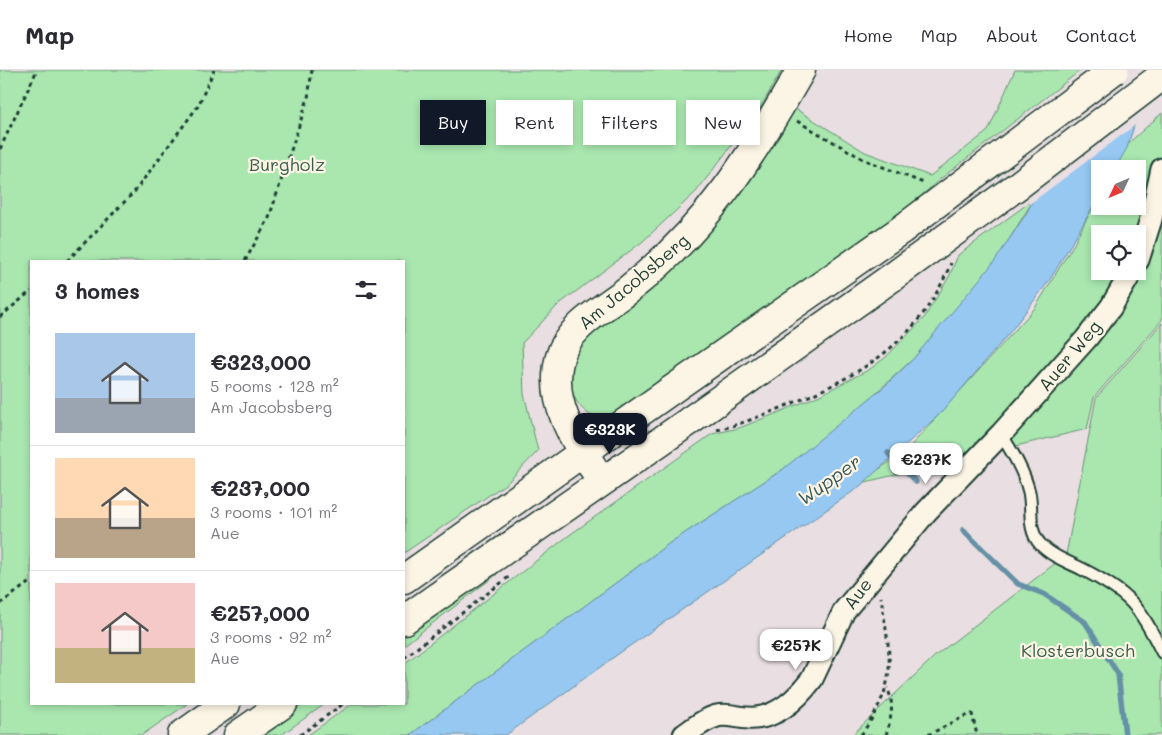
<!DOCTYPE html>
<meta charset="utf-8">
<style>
:root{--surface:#fff;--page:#f7f7f7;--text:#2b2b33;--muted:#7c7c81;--line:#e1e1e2;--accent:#111827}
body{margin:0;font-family:Mali,sans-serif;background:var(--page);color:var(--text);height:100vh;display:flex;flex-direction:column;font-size:19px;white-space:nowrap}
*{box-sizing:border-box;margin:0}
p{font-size:16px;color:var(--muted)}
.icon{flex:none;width:28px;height:28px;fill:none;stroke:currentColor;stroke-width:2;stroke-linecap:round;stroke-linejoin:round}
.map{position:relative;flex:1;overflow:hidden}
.sheet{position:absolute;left:30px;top:190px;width:375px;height:445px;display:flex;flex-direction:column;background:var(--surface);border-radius:0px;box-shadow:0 2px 8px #0003}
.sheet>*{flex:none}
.hud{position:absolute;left:420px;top:30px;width:475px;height:45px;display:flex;gap:10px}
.needle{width:32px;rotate:226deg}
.fabs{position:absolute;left:1091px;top:90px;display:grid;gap:10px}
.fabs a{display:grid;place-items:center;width:55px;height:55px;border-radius:0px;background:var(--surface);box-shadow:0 2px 8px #0003;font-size:25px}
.price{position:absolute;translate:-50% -42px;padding:0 11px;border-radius:10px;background:#fff;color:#222;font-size:16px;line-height:32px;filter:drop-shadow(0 1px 2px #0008)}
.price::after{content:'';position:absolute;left:50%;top:30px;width:15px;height:11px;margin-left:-8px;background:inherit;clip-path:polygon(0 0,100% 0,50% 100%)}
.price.current{background:var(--accent);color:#fff}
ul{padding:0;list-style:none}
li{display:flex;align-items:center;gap:15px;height:125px;padding:0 25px}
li+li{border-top:1px solid var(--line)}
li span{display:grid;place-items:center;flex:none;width:140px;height:100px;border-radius:0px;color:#555}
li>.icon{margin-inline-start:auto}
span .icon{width:60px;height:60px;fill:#fffc;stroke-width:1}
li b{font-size:21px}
h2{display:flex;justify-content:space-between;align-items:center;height:60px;padding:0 25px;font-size:21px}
.chip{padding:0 18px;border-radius:0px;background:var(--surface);box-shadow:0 2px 8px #0003;font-size:18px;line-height:45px}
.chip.current{background:var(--accent);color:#fff}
header{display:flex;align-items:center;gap:30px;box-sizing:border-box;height:70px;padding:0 25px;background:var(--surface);border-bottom:1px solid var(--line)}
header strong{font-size:24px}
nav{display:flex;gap:28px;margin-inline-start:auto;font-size:18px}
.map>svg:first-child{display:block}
</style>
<header>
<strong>Map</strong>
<nav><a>Home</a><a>Map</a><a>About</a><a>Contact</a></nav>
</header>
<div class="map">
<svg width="1162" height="665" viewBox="0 0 1162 665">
<rect width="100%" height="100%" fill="#e9dee1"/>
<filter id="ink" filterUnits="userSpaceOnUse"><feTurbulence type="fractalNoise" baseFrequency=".02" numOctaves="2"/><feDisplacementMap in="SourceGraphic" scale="10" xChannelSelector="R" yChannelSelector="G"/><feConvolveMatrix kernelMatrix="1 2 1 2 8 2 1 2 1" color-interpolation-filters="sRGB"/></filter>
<g filter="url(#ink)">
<g fill="#a9e7af" stroke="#649272" fill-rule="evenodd">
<path d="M0,0H782L760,38L696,122L642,172L558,235L522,273L524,324L538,381L507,413L404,483V191H31V634H187L142,665H0Z"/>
<path d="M1015,0H1081L939,110L892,152L622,344C617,345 609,349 603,349C574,347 559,302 574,280C591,254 635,233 659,211C688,184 716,157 739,124C759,97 776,67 794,38L865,82L930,106L988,61Z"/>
<path d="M1162,43V250L1094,327L1087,359L857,414L906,381L1035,238L1075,172L1100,123V136H1138V99H1112L1123,78ZM1100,164H1138V201H1100Z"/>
<path d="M1034,129L995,192L914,288L855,342L782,400L671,472L410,665H308L352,634H404V594L568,466L712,364L739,358L775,344L820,325L870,299L886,287L924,248L949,207L958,185Z"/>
<path d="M1162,253V665H852L935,586L1066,485L1096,328Z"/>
<path d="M515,484L496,505L404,575V561Z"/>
<path d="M304,634H325L281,665H260Z"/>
</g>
<path fill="#96c8f2" stroke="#6690a6" d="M1152,0L1127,78L1115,99H1100V125L1051,208L1011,261L942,342L858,418L621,582L506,665H410L671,472L782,400L885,316L914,288L994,192L1026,144L1064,70Z"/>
<path fill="#e9dee1" d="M1088,0H1155L1138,53L1027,136L1061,69Z"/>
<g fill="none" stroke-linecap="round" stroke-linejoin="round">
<g stroke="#6690a6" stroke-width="5.5">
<path d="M888,383L916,412"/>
<path d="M963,460L1018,514L1044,524L1085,552L1118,604L1125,665"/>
</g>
<g stroke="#1f3d34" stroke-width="15">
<path id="service" d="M1001,364C1012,382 1024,401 1029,422C1033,440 1027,459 1040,474C1051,486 1068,492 1082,499C1129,523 1139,535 1162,582"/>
</g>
<g stroke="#1f3d34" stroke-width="25">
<g id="minor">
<path d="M1138,190L1151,149L1162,99"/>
<path d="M684,665C694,658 705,649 717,646C727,643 738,648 748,648C775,650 797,629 812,609L844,541L926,442L1001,364L1086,269L1111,237L1132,201"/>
</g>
</g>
<g stroke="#1f3d34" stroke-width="31">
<path id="secondary" d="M602,411C577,374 547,334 560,287C569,255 605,238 629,219C708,157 752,86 801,0"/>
</g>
<g stroke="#1f3d34" stroke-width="31">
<g id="primary">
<path d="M404,509L670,321"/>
<path d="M404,550L691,350"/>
</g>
</g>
<g stroke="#1f3d34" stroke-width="31">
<g id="trunk">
<path d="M670,321L901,160"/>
<path d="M691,350L891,208"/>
<path d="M182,665L226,634"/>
<path d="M238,665L283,634"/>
</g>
</g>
<g stroke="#1f3d34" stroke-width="3" stroke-dasharray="4 4" stroke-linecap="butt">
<path d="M797,51L863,89L926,114"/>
<path d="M0,79L37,0"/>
<path d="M67,191L135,121L198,36L214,0"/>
<path d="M245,191L269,148L308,28L312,0"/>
<path d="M0,247L31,221"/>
<path d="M717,360C743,354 768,343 793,333C866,302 919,271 951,193"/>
<path d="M0,534L31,511"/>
<path d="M404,588L510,506"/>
<path d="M300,665L343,634"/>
<path d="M861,665C900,609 890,590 881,527"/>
<path d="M886,665C891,649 895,633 887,618"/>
<path d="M928,665L969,644H972L977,665"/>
</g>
<use href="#service" stroke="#fcf5e5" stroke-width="11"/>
<use href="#minor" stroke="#fcf5e5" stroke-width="21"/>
<use href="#secondary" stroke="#fcf5e5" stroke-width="28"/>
<use href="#primary" stroke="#fcf5e5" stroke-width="28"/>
<use href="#trunk" stroke="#fcf5e5" stroke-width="28"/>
<g stroke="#1f3d34" stroke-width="31" stroke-linecap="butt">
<g id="trunk-bridge">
<path d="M901,160L1114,0"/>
<path d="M891,208L1020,114L1162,6"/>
</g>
</g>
<use href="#trunk-bridge" stroke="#fcf5e5" stroke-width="28"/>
</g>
</g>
<g text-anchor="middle" stroke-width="4.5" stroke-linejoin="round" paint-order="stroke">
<g font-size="18" fill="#3b5f4d" stroke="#fcf5e5">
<text x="287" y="101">Burgholz</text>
<text x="1078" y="587">Klosterbusch</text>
</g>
<g font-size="18" fill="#1f3d34" stroke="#fcf5e5">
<text transform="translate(634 212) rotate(-40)" y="6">Am Jacobsberg</text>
<text transform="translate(1070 286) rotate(-50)" y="6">Auer Weg</text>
<text transform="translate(858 524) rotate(-53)" y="6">Aue</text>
</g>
<g font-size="19" font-style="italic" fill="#37595a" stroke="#fcf5e5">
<text transform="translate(829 410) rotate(-35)" y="7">Wupper</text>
</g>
</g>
</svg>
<div class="fabs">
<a><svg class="needle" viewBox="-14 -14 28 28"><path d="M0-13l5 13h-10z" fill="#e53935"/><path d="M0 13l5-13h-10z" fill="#7c7c81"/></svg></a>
<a><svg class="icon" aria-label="locate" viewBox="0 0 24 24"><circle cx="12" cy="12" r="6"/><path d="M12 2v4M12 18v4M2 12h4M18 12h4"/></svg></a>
</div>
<b class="price current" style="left:610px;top:385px">€323K</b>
<b class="price" style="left:926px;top:415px">€237K</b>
<b class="price" style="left:796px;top:601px">€257K</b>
<div class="hud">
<a class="chip current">Buy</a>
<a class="chip">Rent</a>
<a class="chip">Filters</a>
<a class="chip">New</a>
</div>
<section class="sheet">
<h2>3 homes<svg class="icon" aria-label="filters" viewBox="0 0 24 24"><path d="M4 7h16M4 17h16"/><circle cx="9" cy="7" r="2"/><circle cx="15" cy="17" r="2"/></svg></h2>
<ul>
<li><span style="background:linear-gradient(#a9c7e8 65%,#9aa5b1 0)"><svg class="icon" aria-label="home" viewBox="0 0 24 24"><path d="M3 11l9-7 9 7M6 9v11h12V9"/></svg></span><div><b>€323,000</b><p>5 rooms · 128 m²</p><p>Am Jacobsberg</p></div></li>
<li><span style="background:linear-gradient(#ffd9b3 60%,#b9a48a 0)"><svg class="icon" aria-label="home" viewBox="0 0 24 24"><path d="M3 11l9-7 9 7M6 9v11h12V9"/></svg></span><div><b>€237,000</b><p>3 rooms · 101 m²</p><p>Aue</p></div></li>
<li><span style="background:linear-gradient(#f6c9c9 65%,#c2b280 0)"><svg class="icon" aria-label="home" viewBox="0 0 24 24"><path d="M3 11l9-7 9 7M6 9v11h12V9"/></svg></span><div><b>€257,000</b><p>3 rooms · 92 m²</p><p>Aue</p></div></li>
</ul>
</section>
</div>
